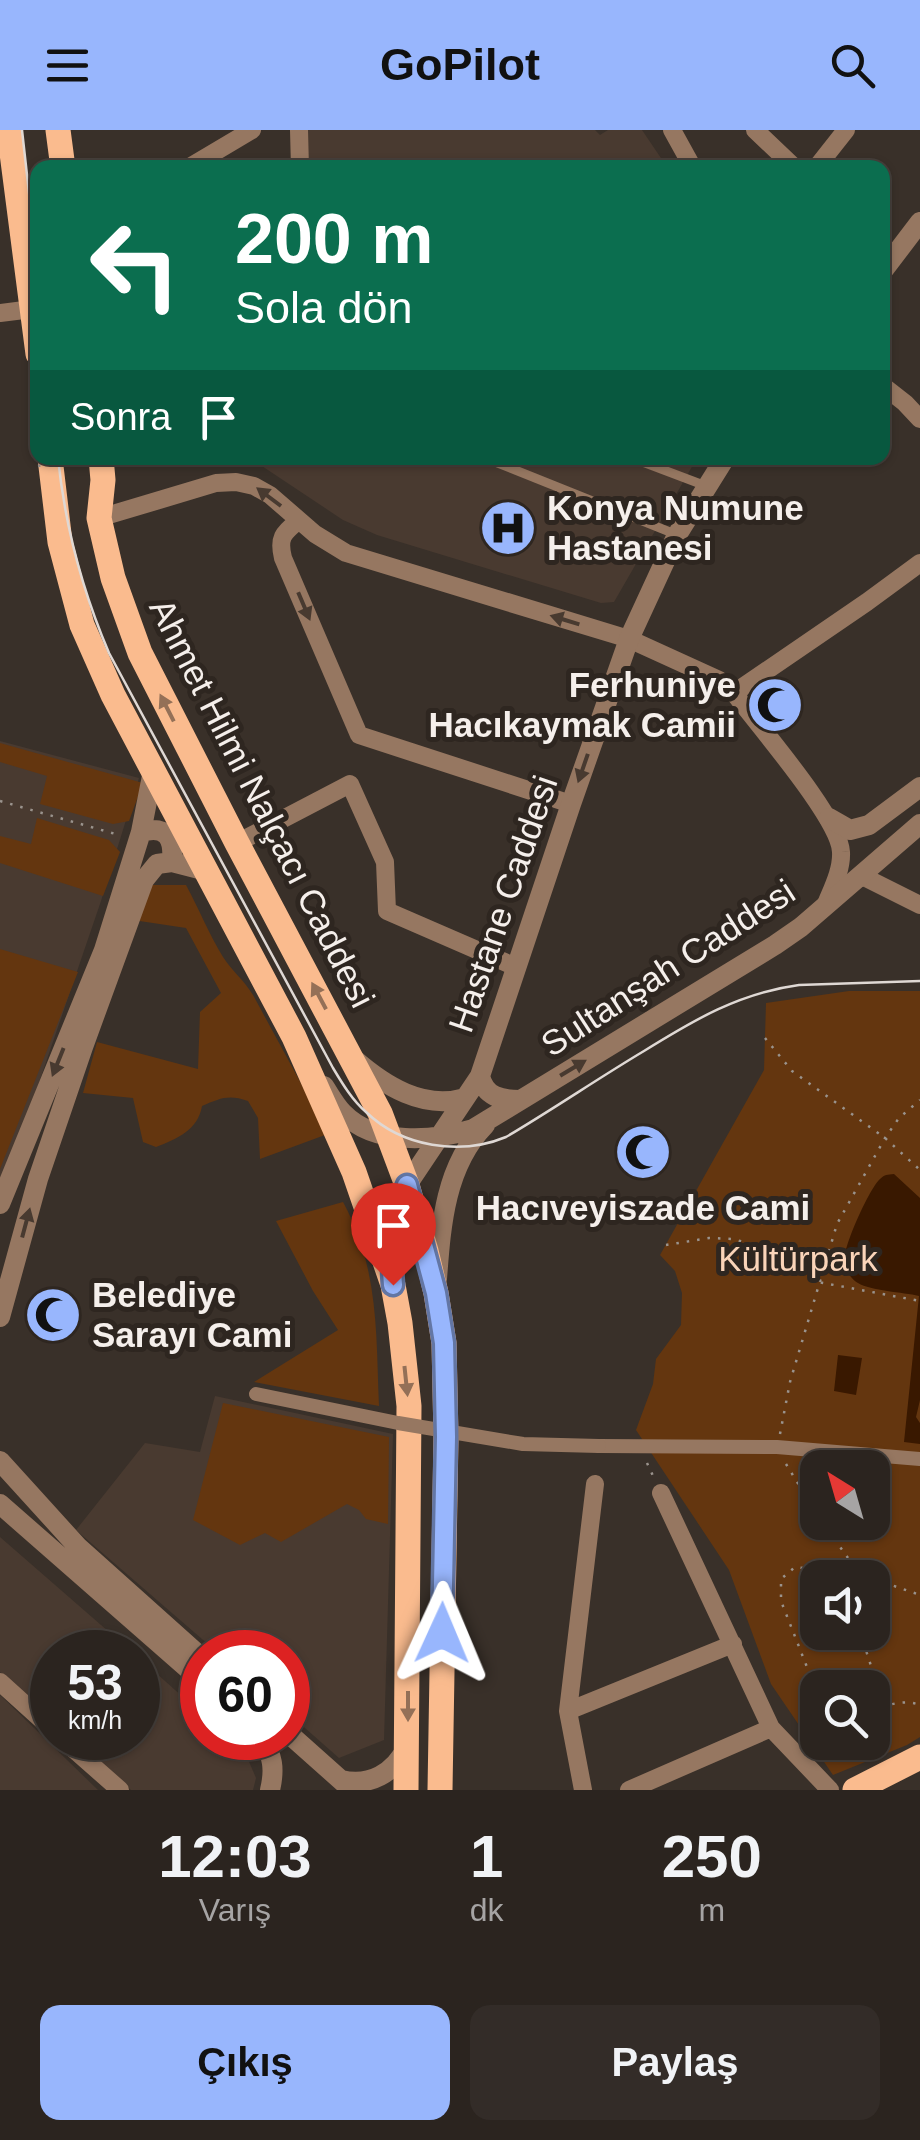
<!DOCTYPE html>
<html lang="tr">
<head>
<meta charset="utf-8">
<style>
	body { margin:0; font-family:Arial,sans-serif; background:#332c28; color:#f1f3f6; height:100vh; display:flex; flex-direction:column; font-size:38px; white-space:nowrap }
	* { box-sizing:border-box; margin:0 }
	p { font-size:32px; color:#a6a4a4 }
	.icon { flex:none; width:55px; height:55px; fill:none; stroke:currentColor; stroke-width:2; stroke-linecap:round; stroke-linejoin:round }
	.map { position:relative; height:1660px; overflow:hidden }
	.side { display:flex; flex-direction:column; background:#2b241f; flex:1 }
	.side>* { flex:none }
	.hud { position:absolute; left:30px; top:30px; width:860px; height:305px; border-radius:20px; box-shadow:0 2px 8px #0004,0 0 0 2px #47413d; background:#0b6e4f; color:#fff; overflow:hidden }
	.needle { width:65px; rotate:323deg }
	.tools { position:absolute; left:800px; top:1320px; display:grid; gap:20px }
	.tools a { display:grid; place-items:center; width:90px; height:90px; border-radius:20px; background:#2b241f; box-shadow:0 2px 8px #0004,0 0 0 2px #47413d; font-size:50px }
	.speed { position:absolute; left:30px; top:1500px; display:flex; gap:20px; font-size:50px; font-weight:700; text-align:center }
	.speed>* { display:grid; place-content:center; width:130px; height:130px; border-radius:50%; background:#2b241f; box-shadow:0 2px 8px #0004,0 0 0 2px #47413d; line-height:1 }
	.speed small { font-size:25px; font-weight:400 }
	.speed .limit { border:15px solid #d22; background:#fff; color:#111 }
	.pin { position:absolute; display:grid; place-items:center; width:85px; height:85px; color:#fff; margin:-102px -42px; border-radius:50% 50% 50% 0; rotate:-45deg; box-shadow:0 0 10px #0007 }
	.pin .icon { rotate:45deg }
	.me { position:absolute; width:110px; margin:-55px; rotate:1deg; stroke-linejoin:round; filter:drop-shadow(0 0 8px #0008) }
	.turn { display:flex; align-items:center; gap:35px; height:210px; padding:0 40px; font-size:45px }
	.turn .icon { width:130px; height:130px; stroke-width:2.5 }
	.turn b { display:block; font-size:70px; line-height:85px }
	.then { display:flex; align-items:center; height:95px; padding:0 40px; background:#0003; gap:20px; font-size:38px }
	.eta { display:flex; justify-content:space-evenly; align-items:center; height:170px; text-align:center }
	.eta b { font-size:60px; font-weight:700; line-height:70px }
	.primary-button { display:flex; gap:20px; margin-top:auto; padding:20px 40px }
	.primary-button a { flex:1; height:115px; border-radius:20px; background:#98b6fd; color:#111; font-size:40px; font-weight:700; line-height:115px; text-align:center }
	.primary-button a+a { background:#332c28; color:#f1f3f6 }
	header { display:flex; justify-content:space-between; align-items:center; height:130px; padding:0 40px; background:#98b6fd; color:#111; font-size:45px; font-weight:700 }
	.map>svg:first-child { display:block }
</style>
</head>
<body>
<header><svg class="icon" aria-label="menu" viewBox="0 0 24 24"><path d="M4 6h16M4 12h16M4 18h16"/></svg>GoPilot<svg class="icon" aria-label="search" viewBox="0 0 24 24"><circle cx="10" cy="10" r="6"/><path d="M15 15l6 6"/></svg></header>
<div class="map">
<svg width="920" height="1660" viewBox="0 0 920 1660">
	<rect width="100%" height="100%" fill="#393029"/>
	<path fill="#493a30" d="M291,0h304l5,5 8,-5h34l25,37h-372z
		M250,328h447l-83,144 -13,1 -224,-68 -34,-15z
		M0,611l139,37 -38,123 -71,208 -30,71z
		M215,1266l178,38 -9,306 -45,18 -51,-45v-61h-71l-141,-122 69,-87 55,9z
		M0,1407l132,115h-80v67l-52,-47z
		M138,1527l64,57v24h28l14,12 12,28 -3,12h-122l-58,-52h65z
		M0,1565l98,95h-98z"/>
	<path fill="#64360f" fill-rule="evenodd" d="M0,613l143,40 -14,38 -16,3 -73,-20 7,-28 -47,-14z
		M37,688l72,22 11,12 -17,44 -103,-33v-27l31,8z
		M143,755h43c13,24 23,49 37,72 9,14 21,23 30,38l69,127 3,13 -65,24 -2,-41 -10,-17c-19,-7 -28,-3 -46,5 -4,24 -25,33 -46,41l-13,-5 -10,-44 -50,-5 14,-51 101,27 2,-57 21,-19 -35,-65 -53,-8z
		M0,819l78,23 -78,197z
		M849,861h71v746l-13,8 -74,30 -62,-91 -42,-114 -93,-140 17,-46 3,-25 25,-34 1,-32 -7,-22 -15,-16 104,-185 2,-67zM818,1338h54v54h-54zM818,1448h54v54h-54zM818,1558h54v54h-54z
		M343,1072c36,66 33,131 36,204l-125,-24 84,-52 -25,-39 -37,-70z
		M223,1273l166,34 -1,87 -22,-5 -7,-9 -12,-6 -66,38 -16,-9 -25,12 -47,-25z"/>
	<path fill="#391800" d="M894,1044l26,24v202l-4,17 4,6v21l-16,-2 15,-146c-16,-4 -48,-5 -61,-13 -6,-3 -12,-12 -14,-18 -3,-14 25,-76 36,-86 5,-5 7,-4 14,-5z
		M838,1225l24,3 -6,37 -22,-4z"/>
	<g fill="none" stroke-linecap="round" stroke-linejoin="round">
		<path stroke="#9a938d" stroke-width="2.5" stroke-dasharray="2.5 8" stroke-linecap="butt" d="M0,671l119,34
			M765,908l27,33 93,67 35,32
			M666,1115l43,-7 24,1 49,14 20,12 16,17 102,19
			M780,1304l10,-52 47,-158 48,-86 14,-20 21,-18
			M647,1333l7,15
			M786,1334l32,52
			M822,1392l26,36 23,20
			M874,1449l46,16
			M860,1502l24,74
			M818,1565l-37,-94v-22l14,-12 16,2 22,9
			M872,1580c16,-5 32,-11 48,-5"/>
		<path stroke="#967761" stroke-width="9" d="M485,328l190,76
			M632,328l74,28"/>
		<path stroke="#967761" stroke-width="14" d="M599,1316l178,1 143,12"/>
		<path stroke="#967761" stroke-width="18" d="M299,0l1,38
			M672,0l21,38
			M755,0l40,38
			M188,38l64,-38
			M816,38l30,-38
			M0,183l32,-4
			M882,255l23,18 15,16
			M99,388l117,-35 20,-1 18,4 16,9 45,39 31,19 283,86 90,41 15,13c23,31 106,126 107,159 1,18 -9,37 -15,52
			M298,391c-15,12 -20,17 -15,37l76,177 212,69
			M734,563l133,-91 53,-39
			M237,713l113,-59 35,78 2,49 129,56
			M858,747l8,1 54,27
			M661,1363l110,235 59,62
			M0,1552l52,47
			M568,1581l165,-67
			M61,1608l59,52
			M583,1660l-15,-79 27,-227
			M629,1660l142,-62"/>
		<path stroke="#967761" stroke-width="20" d="M882,142l38,-50
			M829,688l21,12 19,-5 51,-38
			M141,702c26,-7 33,6 31,30
			M354,929c31,27 69,51 111,39
			M480,946c5,21 21,24 40,24
			M324,956c6,9 11,19 19,27 32,33 90,28 130,16l302,-184 26,-18 119,-103
			M0,1074l104,-254 37,-118 12,-61
			M392,1137l-1,-26 4,-21 12,-35 73,-109 91,-272 58,-165 48,-104 48,-77
			M437,1149c4,-54 8,-113 48,-154
			M0,1187l38,-138 45,-132 61,-167 13,-16 15,-2 35,9
			M0,1331l78,86 124,111
			M0,1374l202,177
			M288,1603l64,57
			M261,1608c12,17 14,31 9,52
			M341,1650c29,7 53,-7 66,-33"/>
		<path stroke="#fabb8e" stroke-width="25" d="M9,0l29,224
			M58,0l5,38
			M50,328l10,84 22,83 31,70 181,342 60,135 39,113 7,38 9,83 -3,384
			M101,328l2,22 -4,38 14,60 27,75 97,190 143,270 27,72 19,66 10,42 8,50 2,94 -6,353
			M855,1660l65,-33"/>
		<path stroke="#dfd8d4" stroke-width="2.5" d="M22,0l16,144
			M58,328c7,68 24,132 51,195l224,415c9,15 19,32 33,44 36,35 94,44 140,25 46,-27 91,-58 138,-86 50,-31 95,-58 155,-66l121,-4"/>
		<path stroke="#9a938d" stroke-width="2.5" stroke-dasharray="2.5 8" stroke-linecap="butt" d="M38,336l49,-8"/>
		<path stroke="#967761" stroke-width="14" d="M256,1264l142,29 125,21 76,2"/>
	</g>
	<defs><path id="oneway-solid" d="M-6-.8H1V-3.2L6.5 0L1 3.2V.8H-6Z" transform="scale(2.5)"/></defs>
	<g fill="#483a30">
		<use href="#oneway-solid" transform="translate(269 367) rotate(-143)"/>
		<use href="#oneway-solid" transform="translate(304 476) rotate(67)"/>
		<use href="#oneway-solid" transform="translate(565 490) rotate(-163)"/>
		<use href="#oneway-solid" transform="translate(583 638) rotate(109)"/>
		<use href="#oneway-solid" transform="translate(58 932) rotate(112)"/>
		<use href="#oneway-solid" transform="translate(573 938) rotate(-31)"/>
		<use href="#oneway-solid" transform="translate(26 1093) rotate(-75)"/>
	</g>
	<g fill="#947057">
		<use href="#oneway-solid" transform="translate(167 578) rotate(-117)"/>
		<use href="#oneway-solid" transform="translate(319 866) rotate(-118)"/>
		<use href="#oneway-solid" transform="translate(406 1251) rotate(84)"/>
		<use href="#oneway-solid" transform="translate(408 1576) rotate(90)"/>
	</g>
	<g fill="none" stroke-linecap="round" stroke-linejoin="round">
		<g stroke="#6376a4" stroke-width="25">
			<path id="route" d="M393,1155c-3,-36 0,-66 14,-100l29,108 8,50 2,94 -4,196"/>
		</g>
		<use href="#route" stroke="#98b6fd" stroke-width="18"/>
	</g>
	<defs>
		<g id="hospital-disc" transform="scale(2.875)"><circle r="9.5" fill="#98b6fd" stroke="#2e2620"/><path d="M-5-5h3v3.5h4V-5h3V5h-3V1.5h-4V5h-3Z" fill="#111"/></g>
		<g id="mosque-disc" transform="scale(2.875)"><circle r="9.5" fill="#98b6fd" stroke="#2e2620"/><path d="M3.5-4.9A6 6 0 1 0 3.5 4.9A5 5 0 1 1 3.5-4.9Z" fill="#111"/></g>
	</defs>
	<g fill-rule="evenodd">
		<use href="#hospital-disc" x="508" y="398"/>
		<use href="#mosque-disc" x="775" y="575"/>
		<use href="#mosque-disc" x="643" y="1022"/>
		<use href="#mosque-disc" x="53" y="1185"/>
	</g>
	<g text-anchor="middle" stroke-width="10" stroke-linejoin="round" paint-order="stroke">
		<g font-size="35" font-weight="bold" fill="#f5efeb" stroke="#2e2620" text-anchor="start">
			<text x="547" y="390">Konya Numune<tspan x="547" dy="40">Hastanesi</tspan></text>
			<text x="736" y="567" text-anchor="end">Ferhuniye<tspan x="736" dy="40">Hacıkaymak Camii</tspan></text>
			<text x="643" y="1090" text-anchor="middle">Hacıveyiszade Cami</text>
			<text x="92" y="1177">Belediye<tspan x="92" dy="40">Sarayı Cami</tspan></text>
		</g>
		<g font-size="35" fill="#f5efeb" stroke="#2e2620">
			<text transform="translate(262 673) rotate(63)" y="12">Ahmet Hilmi Nalçacı Caddesi</text>
			<text transform="translate(503 774) rotate(-71)" y="12">Hastane Caddesi</text>
			<text transform="translate(668 838) rotate(-33)" y="12">Sultanşah Caddesi</text>
		</g>
		<g font-size="35" fill="#fad4b9" stroke="#2e2620">
			<text x="798" y="1141">Kültürpark</text>
		</g>
	</g>
</svg>
<div class="tools">
<a><svg class="needle" viewBox="-14 -14 28 28"><path d="M0-13l5 13h-10z" fill="#e53935"/><path d="M0 13l5-13h-10z" fill="#a6a4a4"/></svg></a>
<a><svg class="icon" aria-label="sound" viewBox="0 0 24 24"><path d="M4 9h4l5-4v14l-5-4H4zM17 9q2 3 0 6"/></svg></a>
<a><svg class="icon" aria-label="search" viewBox="0 0 24 24"><circle cx="10" cy="10" r="6"/><path d="M15 15l6 6"/></svg></a>
</div>
<div class="speed"><div>53<small>km/h</small></div><div class="limit">60</div></div>
<div class="pin" style="left:393px;top:1155px;background:#d93025"><svg class="icon" aria-label="arrive" viewBox="0 0 24 24"><path d="M6 21V4h12l-3 4 3 4H6"/></svg></div>
<svg class="me" style="left:442px;top:1503px" viewBox="-20 -20 40 40"><path d="M0-17L14 15 0 8-14 15z" fill="#98b6fd" stroke="#fff" stroke-width="4"/></svg>
<div class="hud">
<div class="turn"><svg class="icon" aria-label="left" viewBox="0 0 24 24"><path d="M17 20v-9H6M10 6l-5 5 5 5"/></svg><div><b>200 m</b>Sola dön</div></div>
<div class="then">Sonra<svg class="icon" aria-label="arrive" viewBox="0 0 24 24"><path d="M6 21V4h12l-3 4 3 4H6"/></svg></div>
</div>
</div>
<section class="side">
<div class="eta">
<div><b>12:03</b><p>Varış</p></div>
<div><b>1</b><p>dk</p></div>
<div><b>250</b><p>m</p></div>
</div>
<div class="primary-button"><a>Çıkış</a><a>Paylaş</a></div>
</section>
</body>
</html>
